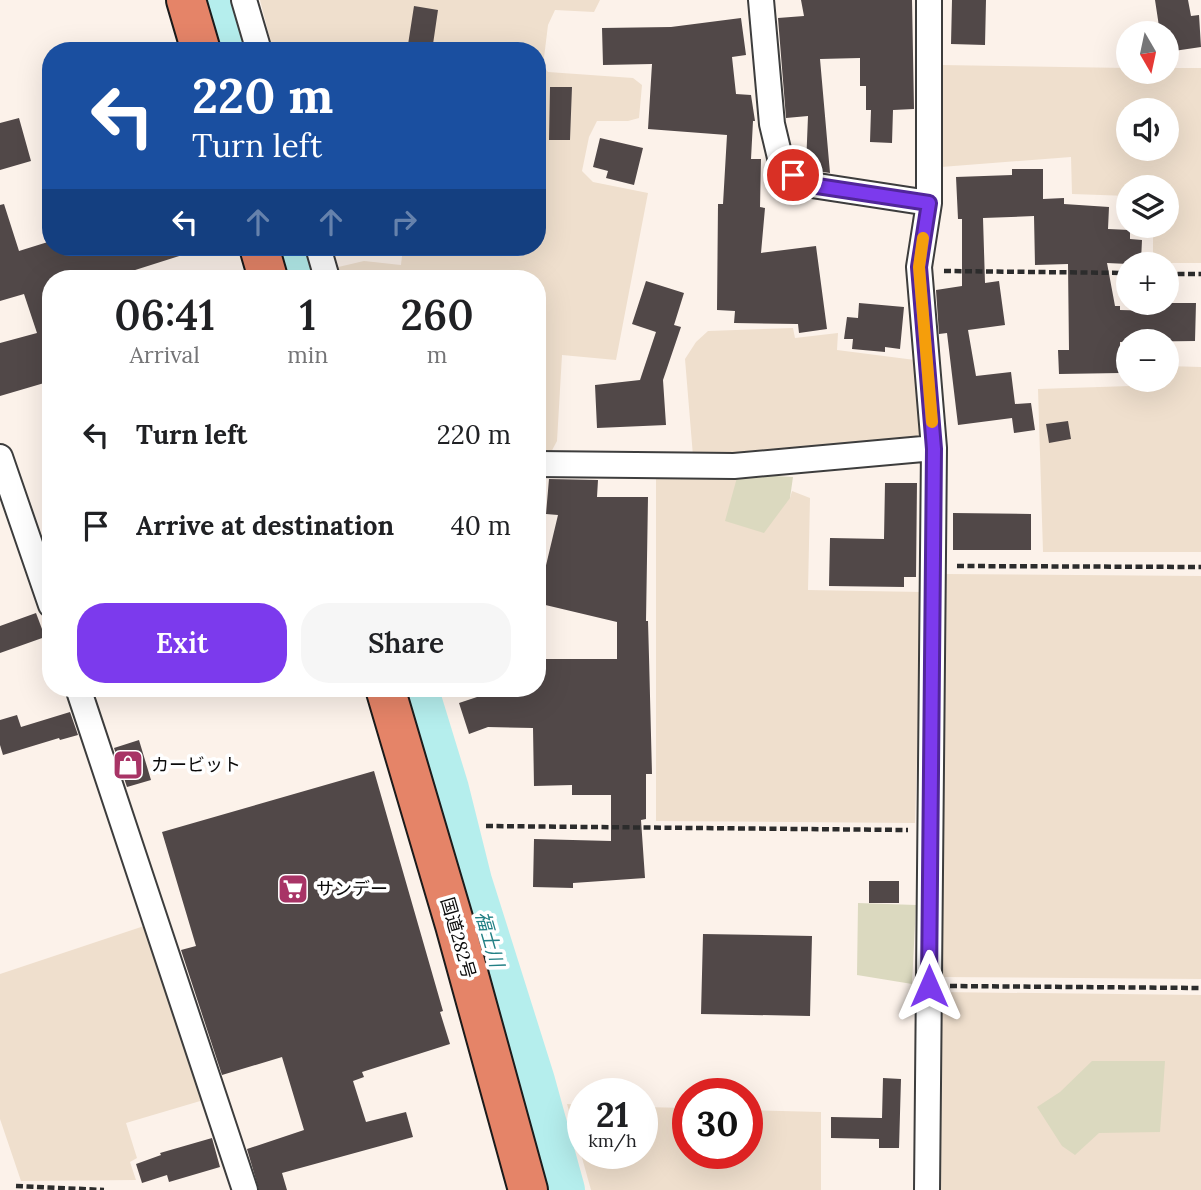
<!DOCTYPE html>
<html lang="en">
<head>
<meta charset="utf-8">
<style>
	body { margin:0; font-family:Lora,"Noto Sans JP",serif; background:#f6f6f6; color:#202124; height:100vh; display:flex; flex-direction:column; font-size:26px; white-space:nowrap }
	* { box-sizing:border-box; margin:0 }
	p { font-size:23px; color:#757577 }
	.icon { flex:none; width:38px; height:38px; fill:none; stroke:currentColor; stroke-width:2; stroke-linecap:round; stroke-linejoin:round }
	.map { position:relative; flex:1; overflow:hidden }
	.drawer { position:absolute; left:42px; top:270px; width:504px; height:427px; display:flex; flex-direction:column; background:#fff; border-radius:28px; box-shadow:0 7px 28px #0002 }
	.drawer>* { flex:none }
	.banner { position:absolute; left:42px; top:42px; width:504px; height:214px; border-radius:28px; box-shadow:0 7px 28px #0002; background:#1a4fa0; color:#fff; overflow:hidden }
	.needle { width:46px; rotate:171deg }
	.tools { position:absolute; left:1116px; top:21px; display:grid; gap:14px }
	.tools a { display:grid; place-items:center; width:63px; height:63px; border-radius:50%; background:#fff; box-shadow:0 7px 28px #0002; font-size:35px }
	.speed { position:absolute; left:567px; top:1078px; display:flex; gap:14px; font-size:35px; font-weight:700; text-align:center }
	.speed>* { display:grid; place-content:center; width:91px; height:91px; border-radius:50%; background:#fff; box-shadow:0 7px 28px #0002; line-height:1 }
	.speed small { font-size:18px; font-weight:400 }
	.speed .limit { border:10px solid #d22; background:#fff; color:#111 }
	.pin { position:absolute; display:grid; place-items:center; width:60px; height:60px; color:#fff; margin:-30px; border:4px solid #fff; border-radius:50%; box-shadow:0 2px 7px #0007 }
	.me { position:absolute; width:77px; margin:-38px; rotate:0deg; stroke-linejoin:round; filter:drop-shadow(0 0 5px #0008) }
	.turn { display:flex; align-items:center; gap:24px; height:147px; padding:0 35px; font-size:32px }
	.turn .icon { width:91px; height:91px; stroke-width:2.5 }
	.turn b { display:block; font-size:49px; line-height:60px }
	.lanes { display:flex; align-items:center; height:66px; padding:0 35px; background:#0003; justify-content:center; gap:35px; direction:ltr }
	.lanes .off { opacity:.35 }
	.eta { display:flex; justify-content:space-evenly; align-items:center; height:119px; text-align:center }
	.eta b { font-size:42px; font-weight:600; line-height:49px }
	.cta { display:flex; gap:14px; margin-top:auto; padding:14px 35px }
	.cta a { flex:1; height:80px; border-radius:28px; background:#7c3aed; color:#fff; font-size:28px; font-weight:600; line-height:80px; text-align:center }
	.cta a+a { background:#f6f6f6; color:#202124 }
	ul { padding:0; list-style:none }
	li { display:flex; align-items:center; gap:21px; height:91px; padding:0 35px }
	li div { flex:1 }
	li b { display:block; font-size:26px }
	li em { font-style:normal }
	.map>svg:first-child { display:block }
</style>
</head>
<body>
<div class="map">
<svg width="1201" height="1190" viewBox="0 0 1201 1190">
	<rect width="100%" height="100%" fill="#fcf2ea"/>
	<path fill="#efdfcd" fill-rule="evenodd" d="M260,0h340l-6,12 -39,-2 -7,15 -5,41 5,6 85,6 9,7 -3,33 -11,3h-31l-8,16 -7,34 11,11 55,11 -32,167 -54,-5 -5,86 -7,13h-13v-176h-200l-3,-10 30,-7 37,4 2,-18h134v-196h-151l-8,-8 -26,8h-79z
		M941,65l188,3v4h38v-4h34v195h-48v-37h14v-39h-38v9l-57,-2 -1,-37 -130,10zM1129,110h38v39h-38z
		M793,328l2,10 43,-5 -1,17 78,10 10,81 -208,18 -24,-3 -8,-97 11,-17 12,-11z
		M1167,366l34,1v185h-158l-5,-163 92,-3 1,-6h36z
		M656,472l82,2 52,24 2,-7 18,7 -2,92 114,2 -7,231 -259,-2z
		M943,574l258,2v403l-263,-2z
		M150,924l57,175 -81,24 11,35 -7,4 6,18 -115,1 -21,-62v-145z
		M940,992l261,3v195h-264z
		M567,1104l16,1v48h59v-46l46,1v45h59v-43l74,2v78h-230z"/>
	<path fill="#dbd9bf" d="M738,474l55,3 -3,21 -26,35 -39,-12z
		M858,903l58,2 -4,79 -55,-9z
		M1092,1061h73l-5,71 -61,1 -24,22 -13,-9 -25,-39 23,-15z"/>
	<g fill="none" stroke-linecap="round" stroke-linejoin="round">
		<path stroke="#b5eeed" stroke-width="44" d="M219,0l14,51
			M286,247l9,31
			M416,688l31,101 23,92 63,200 30,109"/>
	</g>
	<path fill="#514848" d="M801,0h111l2,109 -21,1 -1,33 -22,-1 1,-32h-5v-24h-6v-28l-40,1 10,114 -19,-3 -5,-4 2,-50 -22,2 -8,-100 26,-2z
		M952,0h34l-1,45 -34,-1z
		M1155,0h33l3,16 8,-1 2,32 -34,5v-19h-7z
		M414,6l24,4 -6,41h-25z
		M741,18l5,37 -14,2 4,37 15,1 4,26h-2l-2,38h10l-1,48 5,1 -4,45 55,-7 11,83 -28,4 -1,-9 -64,-1 1,-12 -18,-1 1,-106h5l4,-69 -79,-6 4,-65 -49,1 -1,-37 69,-1z
		M550,87h22l-2,53h-21z
		M19,118l12,43 -31,9v-47z
		M600,138l43,10 -9,37 -28,-7 2,-7 -15,-4z
		M1012,169h31v30l21,-1v6l45,3 -1,22 22,1v9l12,1 -1,21 -12,-1 -1,4 -21,-1 8,43h5v4l38,1 1,-8h37l-1,38 -75,1v31l-61,1 -1,-24h11l-1,-86 -33,1 -1,-49 -51,2 2,65 14,-2 6,44 -37,5 8,46 35,-4 4,32 16,-1 4,27 -21,3 -2,-15 -54,7 -11,-92 -8,1 -3,-44 26,-4v-67h-4l-2,-42 56,-2z
		M4,204l15,47 32,-10v6h144v4l-85,27h-59v103l-51,15v-53l37,-10 -13,-39 -24,7v-96z
		M646,281l38,12 -10,32 7,2 -18,53 3,45 -69,3 -2,-43 45,-5 16,-48 -24,-8z
		M859,303l45,4 -4,42 -15,-2v5l-33,-3 1,-10h-9l3,-22 11,1z
		M1068,421l3,18 -22,4 -3,-19z
		M549,479l49,1 -1,17h51l-2,124h2l1,36 3,117h-6v45l-5,1 4,58 -72,5v5l-40,-1 1,-48 77,2v-46h-39v-10l-38,1 -1,-58 -45,-1 -19,7 -10,-31 36,-12v-3h42v-29h80v-37l-80,-19 21,-88 -12,-1z
		M885,483h32l-1,94h-12v10l-75,-1 1,-48 54,1z
		M953,513l78,1v36h-78z
		M36,613l9,24 -45,16v-27z
		M70,712l8,23 -18,5 -1,-2 -56,17 -3,-10v-25l17,-5 4,12z
		M139,740l12,40 -24,7 -13,-39z
		M374,771l69,240 -3,1 10,32 -88,28 2,5 -11,4 13,41 40,-10 7,25 -131,36 5,17h-28l-12,-41 57,-19 -22,-73 -60,18 -41,-125 15,-4 -34,-114z
		M869,881h30v22h-30z
		M703,934l109,2 -2,80 -109,-2z
		M883,1078l18,1 -2,69h-20v-9l-48,-1v-21l51,1z
		M212,1138l8,29 -51,15 -2,-7 -25,8 -6,-19 25,-9 -1,-2z"/>
	<g fill="none" stroke-linecap="round" stroke-linejoin="round">
		<g stroke="#3d3d3d" stroke-width="28">
			<path id="minor" d="M244,0l15,51
				M761,0l11,124 10,42 23,18 124,19
				M318,247l9,31
				M0,457l51,148
				M537,464l197,2 200,-18
				M78,688l167,502
				M927,1190l7,-742 -15,-181 10,-64v-203"/>
		</g>
		<g stroke="#1b1b1b" stroke-width="42">
			<path id="trunk" d="M186,0l15,51
				M259,247l9,31
				M385,688l70,237 73,265"/>
		</g>
		<path stroke="#2c2c2c" stroke-width="4.5" stroke-dasharray="7 3.5" stroke-linecap="butt" d="M944,271l185,2
			M1167,274h34
			M957,566l244,1
			M486,826l422,4
			M950,986l251,2
			M16,1186l88,4"/>
		<use href="#minor" stroke="#fff" stroke-width="24"/>
		<use href="#trunk" stroke="#e58468" stroke-width="38"/>
	</g>
	<g fill="none" stroke-linecap="round" stroke-linejoin="round">
		<g stroke="#51269a" stroke-width="18">
			<path id="route" d="M793,175l11,9 125,19 -10,64 15,182 -5,537"/>
		</g>
		<use href="#route" stroke="#7c3aed" stroke-width="12"/>
		<path stroke="#f59e0b" stroke-width="12" d="M923,238l-4,29 13,155"/>
	</g>
	<defs>
		<g id="shop-square" transform="scale(1.575)"><rect x="-9" y="-9" width="18" height="18" rx="4" fill="#a83466" stroke="#fff"/><path d="M-5-2.5h2.3a2.7 3.5 0 0 1 5.4 0H5L5.5 6h-11ZM-1.5-2.5h3a1.5 2.3 0 0 0-3 0Z" fill="#fff"/></g>
		<g id="supermarket-square" transform="scale(1.575)"><rect x="-9" y="-9" width="18" height="18" rx="4" fill="#a83466" stroke="#fff"/><path d="M-6-5.5h2.5l.6 2H6L4.5 2H-2.5L-4.4-4H-6ZM-1.5 3.2a1.3 1.3 0 1 0 .1 0ZM3 3.2a1.3 1.3 0 1 0 .1 0Z" fill="#fff"/></g>
	</defs>
	<g fill-rule="evenodd">
		<use href="#shop-square" x="128" y="765"/>
		<use href="#supermarket-square" x="293" y="889"/>
	</g>
	<g text-anchor="middle" stroke-width="7" stroke-linejoin="round" paint-order="stroke">
		<g font-size="18" fill="#0a0a0a" stroke="#fff" text-anchor="start">
			<text x="151" y="771">カービット</text>
			<text x="316" y="895">サンデー</text>
		</g>
		<g font-size="18" fill="#0a0a0a" stroke="#fff">
			<text transform="translate(458 938) rotate(74)" y="6">国道282号</text>
		</g>
		<g font-size="19" font-style="italic" fill="#238085" stroke="#fff">
			<text transform="translate(490 939) rotate(74)" y="7">福士川</text>
		</g>
	</g>
</svg>
<div class="tools">
<a><svg class="needle" viewBox="-14 -14 28 28"><path d="M0-13l5 13h-10z" fill="#e53935"/><path d="M0 13l5-13h-10z" fill="#757577"/></svg></a>
<a><svg class="icon" aria-label="sound" viewBox="0 0 24 24"><path d="M4 9h4l5-4v14l-5-4H4zM17 9q2 3 0 6"/></svg></a>
<a><svg class="icon" aria-label="layers" viewBox="0 0 24 24"><path d="M12 4l9 5-9 5-9-5zM3 14l9 5 9-5"/></svg></a>
<a>+</a>
<a>−</a>
</div>
<div class="speed"><div>21<small>km/h</small></div><div class="limit">30</div></div>
<div class="pin" style="left:793px;top:175px;background:#d93025"><svg class="icon" aria-label="arrive" viewBox="0 0 24 24"><path d="M6 21V4h12l-3 4 3 4H6"/></svg></div>
<svg class="me" style="left:929px;top:986px" viewBox="-20 -20 40 40"><path d="M0-17L14 15 0 8-14 15z" fill="#7c3aed" stroke="#fff" stroke-width="4"/></svg>
<div class="banner">
<div class="turn"><svg class="icon" aria-label="left" viewBox="0 0 24 24"><path d="M17 20v-9H6M10 6l-5 5 5 5"/></svg><div><b>220 m</b>Turn left</div></div>
<div class="lanes"><svg class="icon" aria-label="left" viewBox="0 0 24 24"><path d="M17 20v-9H6M10 6l-5 5 5 5"/></svg><svg class="icon off" aria-label="ahead" viewBox="0 0 24 24"><path d="M12 20V5M6 11l6-6 6 6"/></svg><svg class="icon off" aria-label="ahead" viewBox="0 0 24 24"><path d="M12 20V5M6 11l6-6 6 6"/></svg><svg class="icon off" aria-label="right" viewBox="0 0 24 24"><path d="M7 20v-9h11M14 6l5 5-5 5"/></svg></div>
</div>
<section class="drawer">
<div class="eta">
<div><b>06:41</b><p>Arrival</p></div>
<div><b>1</b><p>min</p></div>
<div><b>260</b><p>m</p></div>
</div>
<ul>
<li><svg class="icon" aria-label="left" viewBox="0 0 24 24"><path d="M17 20v-9H6M10 6l-5 5 5 5"/></svg><div><b>Turn left</b></div><em>220 m</em></li>
<li><svg class="icon" aria-label="arrive" viewBox="0 0 24 24"><path d="M6 21V4h12l-3 4 3 4H6"/></svg><div><b>Arrive at destination</b></div><em>40 m</em></li>
</ul>
<div class="cta"><a>Exit</a><a>Share</a></div>
</section>
</div>
</body>
</html>
